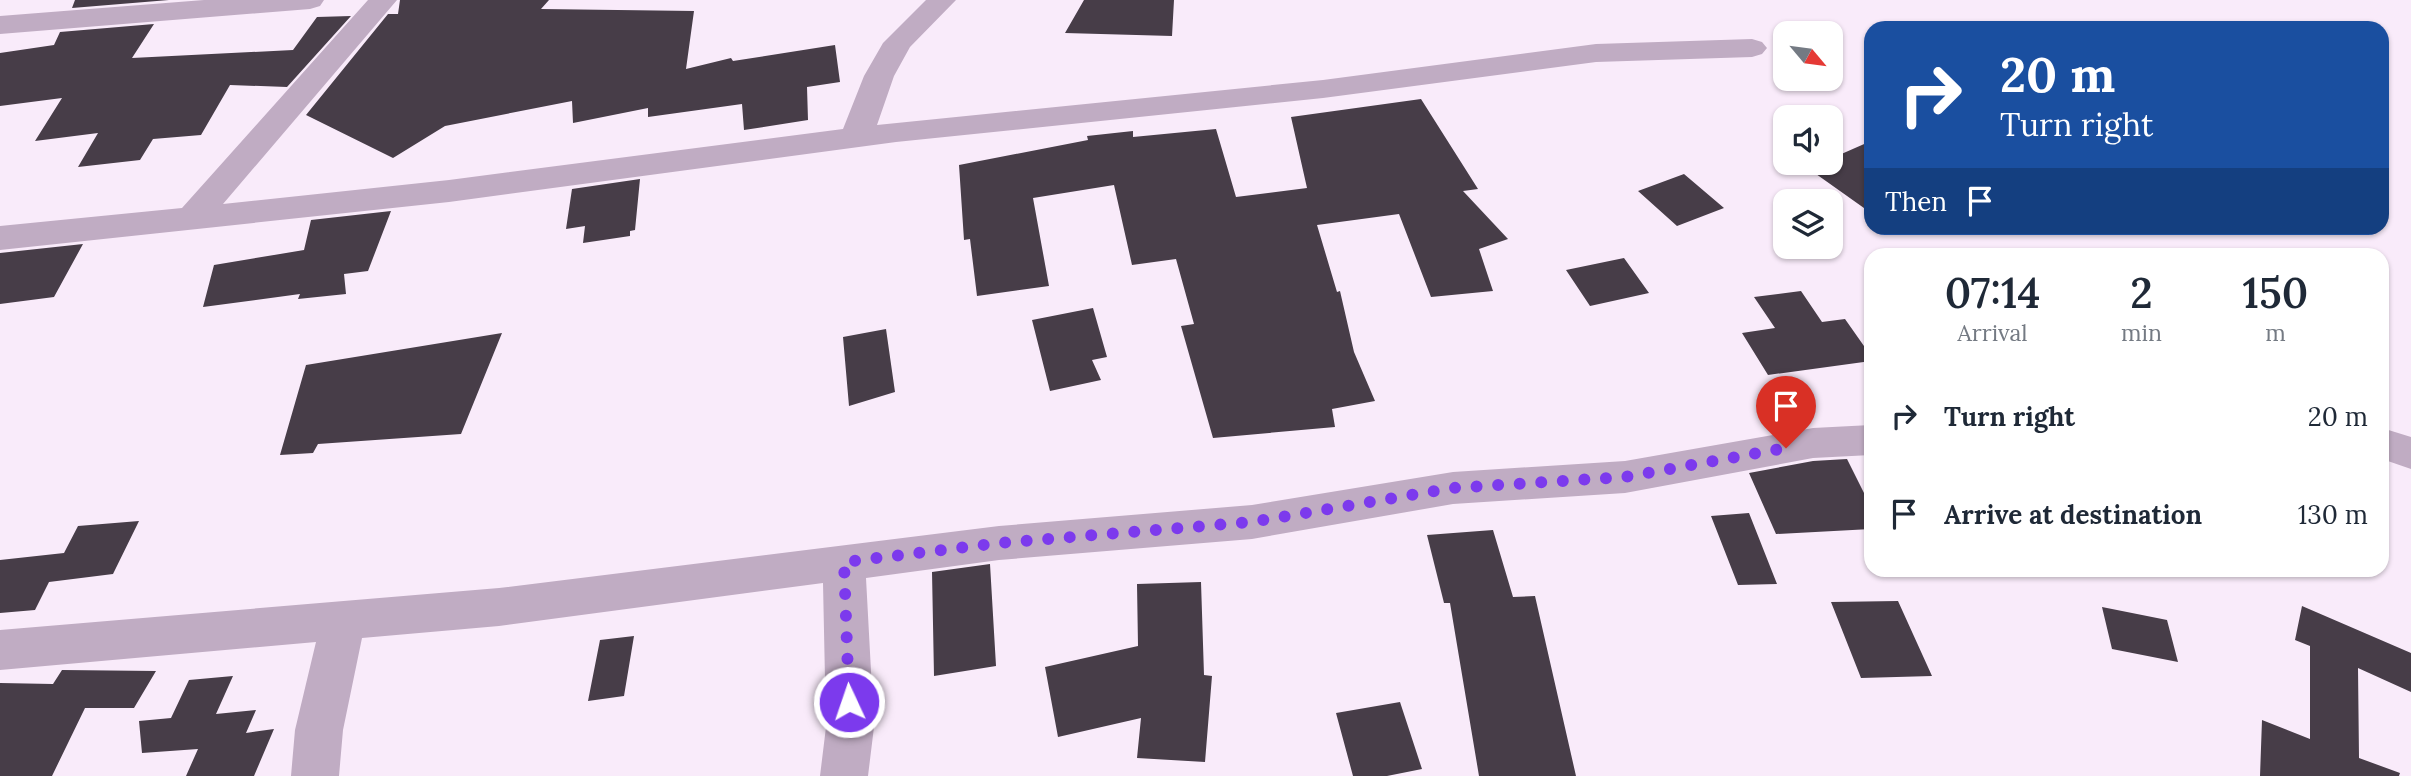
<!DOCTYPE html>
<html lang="en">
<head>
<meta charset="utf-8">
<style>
	body { margin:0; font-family:Lora,serif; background:#f2f2f3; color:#1f2937; height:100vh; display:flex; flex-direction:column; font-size:26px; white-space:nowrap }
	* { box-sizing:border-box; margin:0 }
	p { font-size:23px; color:#747a83 }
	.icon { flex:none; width:38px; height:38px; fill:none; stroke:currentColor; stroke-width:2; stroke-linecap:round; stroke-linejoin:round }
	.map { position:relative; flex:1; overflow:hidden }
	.panel { position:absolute; left:1864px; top:248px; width:525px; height:329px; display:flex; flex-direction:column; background:#fff; border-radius:21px; box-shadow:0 2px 5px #0004 }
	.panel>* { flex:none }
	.hud { position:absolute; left:1864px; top:21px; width:525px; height:214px; border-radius:21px; box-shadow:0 2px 5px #0004; background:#1a4fa0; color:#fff; overflow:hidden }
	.needle { width:46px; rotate:119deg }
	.fabs { position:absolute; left:1773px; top:21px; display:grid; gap:14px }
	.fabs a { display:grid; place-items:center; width:70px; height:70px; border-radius:14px; background:#fff; box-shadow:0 2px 5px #0004; font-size:35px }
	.pin { position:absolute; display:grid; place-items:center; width:60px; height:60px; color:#fff; margin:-72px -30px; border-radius:50% 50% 50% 0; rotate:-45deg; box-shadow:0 0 7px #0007 }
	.pin .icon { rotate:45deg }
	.me { position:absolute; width:77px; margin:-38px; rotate:357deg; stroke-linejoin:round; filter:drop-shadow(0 0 5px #0008) }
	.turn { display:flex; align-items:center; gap:24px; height:147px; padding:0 21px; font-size:32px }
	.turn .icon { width:91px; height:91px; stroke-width:2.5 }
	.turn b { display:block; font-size:49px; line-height:60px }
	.then { display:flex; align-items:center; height:66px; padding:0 21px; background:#0003; gap:14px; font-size:26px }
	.eta { display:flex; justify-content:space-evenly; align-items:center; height:119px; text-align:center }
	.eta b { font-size:42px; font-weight:600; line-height:49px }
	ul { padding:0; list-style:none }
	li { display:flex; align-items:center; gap:21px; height:98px; padding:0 21px }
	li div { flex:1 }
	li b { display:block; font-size:26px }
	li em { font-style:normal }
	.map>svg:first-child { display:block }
</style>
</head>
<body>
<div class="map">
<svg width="2411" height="776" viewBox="0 0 2411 776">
	<rect width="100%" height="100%" fill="#f9ebfa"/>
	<path fill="#473d48" d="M75,0h94l-97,8z
		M400,0h149l-8,9 153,2 -8,58 45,-11 2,3 102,-16 5,37 -33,5 1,33 -64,10 -2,-26 -94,13v-9l-75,15 -1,-22 -127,25 -52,32 -87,-43 82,-101h10z
		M1084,0h90l-2,36 -107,-3z
		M351,16l-64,71 -57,-2 -29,50 -48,4 -13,21 -62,7 20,-34 -63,8 27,-43 -62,8v-53l54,-8 6,-13 94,-8 -22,34 161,-8 24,-33z
		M1421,99l57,90 -15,2 45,48 -29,10 14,42 -62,6 -32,-83 -82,11 20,67 3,-1 14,61 21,49 -43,8 3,18 -122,11 -32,-112 13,-2 -18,-65 -44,6 -18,-80 -81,13 16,88 -72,10 -7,-57 -6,1 -5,-75 129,-25 -1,-4 46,-5v6l83,-8 20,68 71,-9 -16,-71z
		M1871,141v72l-62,-44 21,-6v-4z
		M1684,174l40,34 -47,18 -39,-35z
		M640,179l-5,51 -5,1v5l-47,7 2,-17 -19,3 6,-40z
		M391,211l-23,60 -24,3 2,20 -48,5 2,-5 -97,13 11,-42 90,-15 7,-30z
		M83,244l-29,53 -54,7v-51z
		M1624,258l25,35 -59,13 -24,-36z
		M1801,291l21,31 23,-3 26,37v5l-103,14 -26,-42 33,-5 -21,-31z
		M1093,308l14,49 -15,3 9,20 -51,11 -18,-71z
		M886,329l9,63 -46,14 -6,-69z
		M502,333l-41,101 -143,10 -5,9 -33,2 26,-90z
		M1847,459l24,48v22l-95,5 -27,-61 64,-12z
		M1749,513l28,71 -39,1 -27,-69z
		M139,521l-26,53 -64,8 -14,28 -35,3v-53l64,-7 14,-27z
		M1493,530l20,67 22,-1 41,180h-97l-29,-173h-6l-17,-68z
		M990,564l6,102 -62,10 -2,-104z
		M1201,582l3,93 8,1 -7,86 -68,-4 4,-40 -83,19 -13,-70 93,-21 -1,-62z
		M1898,601l34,75 -71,2 -30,-76z
		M2302,606l109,47v39l-53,-24 1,90 41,15 -1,3h-139l2,-56 48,19v-93l-15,-6z
		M2102,607l65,13 11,42 -66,-13z
		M634,636l-10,60 -36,5 12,-61z
		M62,670l94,1 -22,37h-49l-33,68h-52v-93l53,1z
		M233,676l-17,38 40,-4 -10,23 28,-4 -20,47h-68l12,-27 -56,4 -3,-32 32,-3 18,-38z
		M1400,702l22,67 -35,7h-34l-17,-63z"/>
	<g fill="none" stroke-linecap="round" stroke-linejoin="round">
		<path fill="#c0acc3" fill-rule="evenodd" d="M204,0h120l-4,6 -10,3 -310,25v-18z
			M368,0h29l-174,204 226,-24 394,-51 21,-53 19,-33 43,-43h30l-46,47 -16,29 -17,49 446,-45 273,-36 156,-5 10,3 5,6 -5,6 -10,3 -156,5 -273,36 -427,44 -447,60 -449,48v-24l182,-18z
			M1871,425v30l-58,3 -188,35 -172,11 -201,35 -253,21 -133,18 8,149 -6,49h-48l6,-49 -3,-144 -324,43 -137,12 -19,92 -4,46h-48l4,-46 21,-88 -316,28v-40l499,-42 500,-62 253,-21 201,-33 172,-11 188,-33z
			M2382,428l29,9v32l-29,-10z"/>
	</g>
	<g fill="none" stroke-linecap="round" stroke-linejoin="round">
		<path stroke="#7c3aed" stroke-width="12" stroke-dasharray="0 21.6" d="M849,702l-5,-140 155,-19 253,-21 201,-34 172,-11 161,-29"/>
	</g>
</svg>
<div class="fabs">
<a><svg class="needle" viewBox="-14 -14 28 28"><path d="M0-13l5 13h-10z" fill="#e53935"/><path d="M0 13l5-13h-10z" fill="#747a83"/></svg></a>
<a><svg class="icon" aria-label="sound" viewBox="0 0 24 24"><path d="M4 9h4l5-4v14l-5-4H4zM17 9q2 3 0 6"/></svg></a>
<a><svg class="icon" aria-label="layers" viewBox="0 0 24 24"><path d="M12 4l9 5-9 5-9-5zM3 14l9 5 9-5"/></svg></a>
</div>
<div class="pin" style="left:1786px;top:448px;background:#d93025"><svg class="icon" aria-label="arrive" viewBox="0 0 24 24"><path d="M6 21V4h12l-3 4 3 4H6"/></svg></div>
<svg class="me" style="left:849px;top:702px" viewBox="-20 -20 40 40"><circle r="17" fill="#7c3aed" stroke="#fff" stroke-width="3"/><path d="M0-11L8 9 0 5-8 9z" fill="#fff"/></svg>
<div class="hud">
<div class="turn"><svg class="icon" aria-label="right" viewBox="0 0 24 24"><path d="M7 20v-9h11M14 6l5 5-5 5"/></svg><div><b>20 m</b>Turn right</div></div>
<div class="then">Then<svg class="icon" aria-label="arrive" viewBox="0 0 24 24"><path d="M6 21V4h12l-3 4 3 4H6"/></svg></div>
</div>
<section class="panel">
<div class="eta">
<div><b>07:14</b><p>Arrival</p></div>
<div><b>2</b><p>min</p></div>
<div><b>150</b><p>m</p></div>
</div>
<ul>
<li><svg class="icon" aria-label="right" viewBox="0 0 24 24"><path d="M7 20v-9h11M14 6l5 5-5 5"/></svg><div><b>Turn right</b></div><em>20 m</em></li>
<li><svg class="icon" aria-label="arrive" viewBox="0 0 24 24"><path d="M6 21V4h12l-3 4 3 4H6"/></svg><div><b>Arrive at destination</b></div><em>130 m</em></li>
</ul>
</section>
</div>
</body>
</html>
